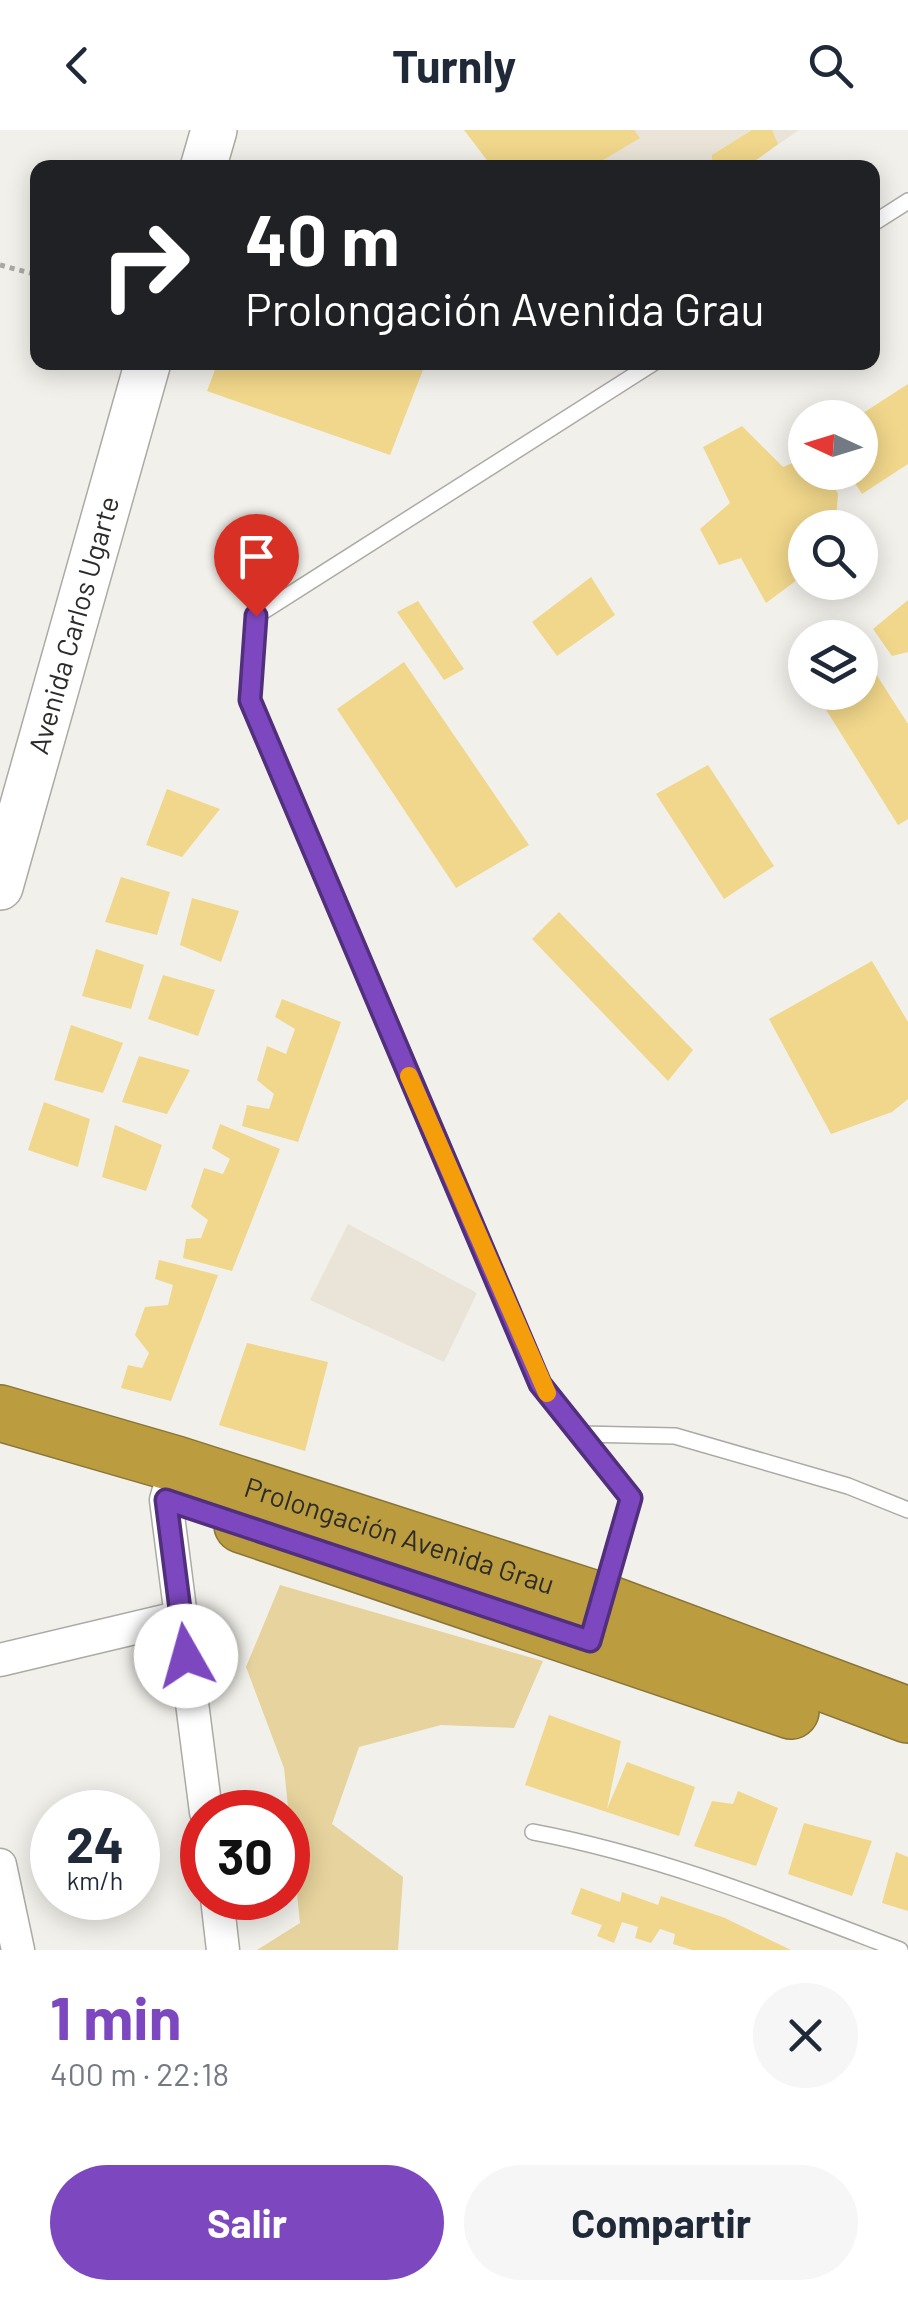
<!DOCTYPE html>
<html lang="es">
<head>
<meta charset="utf-8">
<style>
	body { margin:0; font-family:Barlow,sans-serif; background:#f6f6f7; color:#1f2937; height:100vh; display:flex; flex-direction:column; font-size:38px; white-space:nowrap }
	* { box-sizing:border-box; margin:0 }
	p { font-size:32px; color:#747a83 }
	.icon { flex:none; width:55px; height:55px; fill:none; stroke:currentColor; stroke-width:2; stroke-linecap:round; stroke-linejoin:round }
	.map { position:relative; height:1820px; overflow:hidden }
	.side { display:flex; flex-direction:column; background:#fff; flex:1 }
	.side>* { flex:none }
	.guide { position:absolute; left:30px; top:30px; width:850px; height:210px; border-radius:20px; box-shadow:0 5px 25px #0003; background:#202124; color:#fff; overflow:hidden }
	.needle { width:65px; rotate:274deg }
	.buttons { position:absolute; left:788px; top:270px; display:grid; gap:20px }
	.buttons a { display:grid; place-items:center; width:90px; height:90px; border-radius:50%; background:#fff; box-shadow:0 5px 25px #0003; font-size:50px }
	.speed { position:absolute; left:30px; top:1660px; display:flex; gap:20px; font-size:50px; font-weight:700; text-align:center }
	.speed>* { display:grid; place-content:center; width:130px; height:130px; border-radius:50%; background:#fff; box-shadow:0 5px 25px #0003; line-height:1 }
	.speed small { font-size:25px; font-weight:400 }
	.speed .limit { border:15px solid #d22; background:#fff; color:#111 }
	.pin { position:absolute; display:grid; place-items:center; width:85px; height:85px; color:#fff; margin:-102px -42px; border-radius:50% 50% 50% 0; rotate:-45deg; box-shadow:0 0 10px #0007 }
	.pin .icon { rotate:45deg }
	.me { position:absolute; width:110px; margin:-55px; rotate:353deg; stroke-linejoin:round; filter:drop-shadow(0 0 8px #0008) }
	.turn { display:flex; align-items:center; gap:35px; height:210px; padding:0 50px; font-size:45px }
	.turn .icon { width:130px; height:130px; stroke-width:2.5 }
	.turn b { display:block; font-size:70px; line-height:85px }
	.round { display:grid; place-items:center; flex:none; width:105px; height:105px; border-radius:52px; background:#f6f6f7 }
	.head { display:flex; align-items:center; justify-content:space-between; height:170px; padding:0 50px }
	h1 { font-size:60px; font-weight:700; line-height:75px; color:#7d48bf }
	.cta { display:flex; gap:20px; margin-top:auto; padding:20px 50px }
	.cta a { flex:1; height:115px; border-radius:60px; background:#7d48bf; color:#fff; font-size:40px; font-weight:700; line-height:115px; text-align:center }
	.cta a+a { background:#f6f6f7; color:#1f2937 }
	header { display:flex; justify-content:space-between; align-items:center; height:130px; padding:0 50px; background:#fff; font-size:45px; font-weight:700 }
	.map>svg:first-child { display:block }
</style>
</head>
<body>
<header><svg class="icon" aria-label="back" viewBox="0 0 24 24"><path d="M15 5l-7 7 7 7"/></svg>Turnly<svg class="icon" aria-label="search" viewBox="0 0 24 24"><circle cx="10" cy="10" r="6"/><path d="M15 15l6 6"/></svg></header>
<div class="map">
<svg width="908" height="1820" viewBox="0 0 908 1820">
	<rect width="100%" height="100%" fill="#f2f0ea"/>
	<path fill="#e9e4d7" d="M485,0h314l-54,38 -234,-1z
		M348,1094l129,69 -33,69 -134,-62z"/>
	<path fill="#e6d39d" d="M280,1455l263,76 -29,67 -73,-3 -82,22 -27,77 71,53 -5,73h-141l43,-27 -16,-155 -38,-101z"/>
	<path fill="#f1d78b" d="M464,0h170l6,8 -50,30h-97z
		M752,0h20l6,14 -33,24h-33v-13z
		M218,232h208l-36,93 -183,-64z
		M908,254v80l-46,30 -14,-22h12v-57z
		M742,296l41,41 22,-9v14h21l12,22 -2,26 6,8h-37v46l-39,29 -25,-45 -22,7 -19,-36 30,-26 -27,-56z
		M591,447l24,38 -58,41 -25,-34z
		M908,470v52l-16,4 -19,-27z
		M418,471l46,68 -20,11 -47,-68z
		M860,519l48,75v95l-10,6 -83,-133h45z
		M404,532l125,183 -73,43 -119,-179z
		M708,635l66,101 -50,33 -68,-105z
		M167,659l53,20 -38,48 -36,-12z
		M121,747l49,15 -13,43 -52,-13z
		M192,768l47,13 -18,51 -41,-17z
		M559,782l134,138 -25,31 -136,-142z
		M96,819l48,16 -13,44 -49,-13z
		M872,831l36,61v77l-16,13 -61,22 -62,-115z
		M163,845l52,15 -17,46 -50,-17z
		M282,869l59,23 -43,120 -56,-16 5,-21 22,4 5,-15 -17,-14 10,-34 19,8 9,-25 -20,-12z
		M71,895l52,18 -20,50 -49,-13z
		M139,926l51,14 -23,44 -45,-12z
		M44,972l46,17 -12,48 -50,-17z
		M220,994l60,25 -48,122 -49,-13 3,-19 15,-1 7,-18 -17,-13 13,-39 19,6 7,-15 -18,-11z
		M115,995l47,20 -16,46 -44,-14z
		M159,1130l59,15 -47,126 -50,-13 7,-23 14,3 7,-15 -14,-18 10,-28 23,-2 5,-20 -18,-6z
		M247,1213l81,19 -23,89 -86,-26z
		M549,1585l72,26 -14,68 20,-47 68,25 -16,49 -154,-51z
		M738,1661l40,17 -22,58 -62,-20 18,-45 21,3z
		M804,1693l68,18 -20,55 -64,-22z
		M896,1722l12,5v54l-26,-8z
		M581,1758l39,14 2,-10 36,13 3,-9 64,22 66,32h-99l-19,-6 2,-10 -15,-5 -9,14 -16,-5 3,-11 -16,-5 -8,21 -17,-7 5,-11 -31,-11z"/>
	<g fill="none" stroke-linecap="round" stroke-linejoin="round">
		<g stroke="#acaaa4" stroke-width="18">
			<path id="lane" d="M872,94l36,-23
				M580,1304l95,2 173,50 60,24
				M604,1465l27,-97 -91,-114 -290,-685 6,-83 399,-254
				M533,1702c127,24 246,72 367,118"/>
		</g>
		<g stroke="#acaaa4" stroke-width="35">
			<path id="street" d="M176,1334l-10,36 40,312
				M0,1530l181,-43
				M0,1735l18,85
				M217,1768l6,52"/>
		</g>
		<g stroke="#acaaa4" stroke-width="48">
			<g id="secondary">
				<path d="M203,38l11,-38"/>
				<path id="s1" d="M0,757l148,-525"/>
			</g>
		</g>
		<g stroke="#897538" stroke-width="58">
			<g id="highway">
				<path id="s2" d="M0,1283l176,51 426,137 306,114"/>
				<path d="M242,1395l549,186"/>
			</g>
		</g>
		<path stroke="#aaa8a4" stroke-width="5" stroke-dasharray="5 5" stroke-linecap="butt" d="M0,135l38,10"/>
		<use href="#lane" stroke="#fff" stroke-width="15"/>
		<use href="#street" stroke="#fff" stroke-width="32"/>
		<use href="#secondary" stroke="#fff" stroke-width="45"/>
		<use href="#highway" stroke="#bb9c3f" stroke-width="55"/>
	</g>
	<g fill="none" stroke-linecap="round" stroke-linejoin="round">
		<g stroke="#512f7c" stroke-width="25">
			<path id="route" d="M186,1526l-20,-156 424,141 41,-143 -91,-114 -290,-684 6,-84"/>
		</g>
		<use href="#route" stroke="#7d48bf" stroke-width="18"/>
		<path stroke="#f59e0b" stroke-width="18" d="M409,946l138,317"/>
	</g>
	<g text-anchor="middle" stroke-width="9" stroke-linejoin="round" paint-order="stroke">
		<g font-size="28" fill="#2d2c2a" stroke="#fff">
			<text dy="10" stroke="none"><textPath href="#s1" startOffset="272">Avenida Carlos Ugarte</textPath></text>
			<text dy="10" stroke="none"><textPath href="#s2" startOffset="418">Prolongación Avenida Grau</textPath></text>
		</g>
	</g>
</svg>
<div class="buttons">
<a><svg class="needle" viewBox="-14 -14 28 28"><path d="M0-13l5 13h-10z" fill="#e53935"/><path d="M0 13l5-13h-10z" fill="#747a83"/></svg></a>
<a><svg class="icon" aria-label="search" viewBox="0 0 24 24"><circle cx="10" cy="10" r="6"/><path d="M15 15l6 6"/></svg></a>
<a><svg class="icon" aria-label="layers" viewBox="0 0 24 24"><path d="M12 4l9 5-9 5-9-5zM3 14l9 5 9-5"/></svg></a>
</div>
<div class="speed"><div>24<small>km/h</small></div><div class="limit">30</div></div>
<div class="pin" style="left:256px;top:486px;background:#d93025"><svg class="icon" aria-label="arrive" viewBox="0 0 24 24"><path d="M6 21V4h12l-3 4 3 4H6"/></svg></div>
<svg class="me" style="left:186px;top:1526px" viewBox="-20 -20 40 40"><circle r="19" fill="#fff"/><path d="M0-13L10 11 0 6-10 11z" fill="#7d48bf"/></svg>
<div class="guide">
<div class="turn"><svg class="icon" aria-label="right" viewBox="0 0 24 24"><path d="M7 20v-9h11M14 6l5 5-5 5"/></svg><div><b>40 m</b>Prolongación Avenida Grau</div></div>
</div>
</div>
<section class="side">
<div class="head"><div><h1>1 min</h1><p>400 m · 22:18</p></div><a class="round"><svg class="icon" aria-label="close" viewBox="0 0 24 24"><path d="M6 6l12 12M18 6L6 18"/></svg></a></div>
<div class="cta"><a>Salir</a><a>Compartir</a></div>
</section>
</body>
</html>
